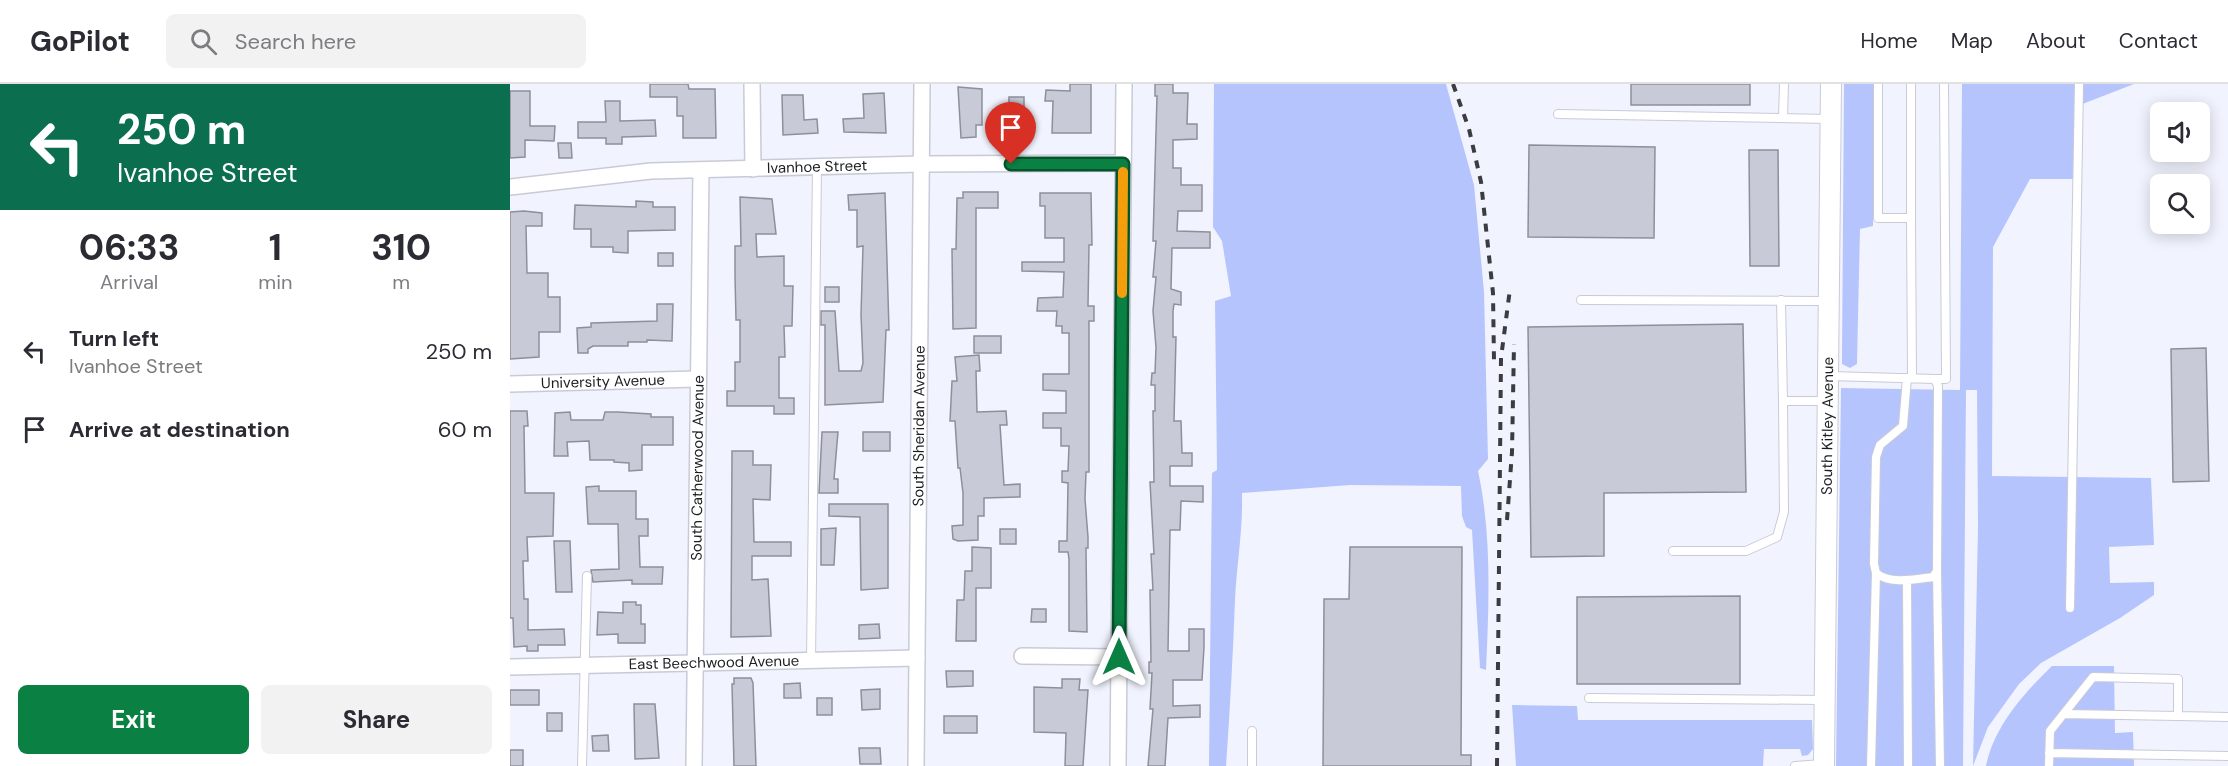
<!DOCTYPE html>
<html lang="en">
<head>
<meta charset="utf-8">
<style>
	body { margin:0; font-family:"DM Sans",sans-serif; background:#f2f2f3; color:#2b2b33; height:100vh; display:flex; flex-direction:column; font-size:22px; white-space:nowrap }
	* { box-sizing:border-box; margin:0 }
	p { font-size:20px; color:#7c7c81 }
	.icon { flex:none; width:33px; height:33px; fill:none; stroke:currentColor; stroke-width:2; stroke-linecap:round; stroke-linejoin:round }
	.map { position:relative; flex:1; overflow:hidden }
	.panel { display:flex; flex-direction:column; background:#fff; width:510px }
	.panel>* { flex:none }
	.hud { background:#0b6e4f; color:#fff; overflow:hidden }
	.tools { position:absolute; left:1640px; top:18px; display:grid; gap:12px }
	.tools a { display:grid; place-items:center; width:60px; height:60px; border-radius:9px; background:#fff; box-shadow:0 3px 15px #0003; font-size:30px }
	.pin { position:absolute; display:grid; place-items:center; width:51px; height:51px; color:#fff; margin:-62px -26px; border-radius:50% 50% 50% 0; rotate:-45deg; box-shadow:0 0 6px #0007 }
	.pin .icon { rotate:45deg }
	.me { position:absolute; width:66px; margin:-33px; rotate:0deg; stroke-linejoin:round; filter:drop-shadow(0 0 4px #0008) }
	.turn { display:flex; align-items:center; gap:21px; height:126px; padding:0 18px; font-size:27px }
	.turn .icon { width:78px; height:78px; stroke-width:2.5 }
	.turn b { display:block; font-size:42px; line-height:51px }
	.eta { display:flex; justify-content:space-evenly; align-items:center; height:102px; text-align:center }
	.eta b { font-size:36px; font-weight:700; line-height:42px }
	.primary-button { display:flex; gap:12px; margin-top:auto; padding:12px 18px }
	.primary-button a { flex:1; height:69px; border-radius:9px; background:#0b8043; color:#fff; font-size:24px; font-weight:700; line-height:69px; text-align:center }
	.primary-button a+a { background:#f2f2f3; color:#2b2b33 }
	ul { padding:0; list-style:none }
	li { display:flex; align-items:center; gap:18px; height:78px; padding:0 18px }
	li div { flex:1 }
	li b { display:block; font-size:22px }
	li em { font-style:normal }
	header { display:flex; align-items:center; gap:36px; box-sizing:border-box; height:84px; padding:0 30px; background:#fff; border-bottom:2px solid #e1e1e2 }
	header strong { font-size:28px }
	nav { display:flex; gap:33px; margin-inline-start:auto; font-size:21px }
	.search { width:420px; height:54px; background:#f2f2f3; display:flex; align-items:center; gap:15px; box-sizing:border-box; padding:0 21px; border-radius:9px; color:#7c7c81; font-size:22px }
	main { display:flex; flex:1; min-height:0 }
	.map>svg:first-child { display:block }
</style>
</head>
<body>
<header>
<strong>GoPilot</strong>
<div class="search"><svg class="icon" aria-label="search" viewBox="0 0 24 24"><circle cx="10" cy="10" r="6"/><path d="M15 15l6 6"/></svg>Search here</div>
<nav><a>Home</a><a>Map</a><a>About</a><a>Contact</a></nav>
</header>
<main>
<section class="panel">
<div class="hud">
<div class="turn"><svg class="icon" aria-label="left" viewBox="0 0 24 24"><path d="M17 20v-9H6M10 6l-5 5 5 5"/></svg><div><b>250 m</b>Ivanhoe Street</div></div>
</div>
<div class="eta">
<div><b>06:33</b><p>Arrival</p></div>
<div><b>1</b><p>min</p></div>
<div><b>310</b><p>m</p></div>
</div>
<ul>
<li><svg class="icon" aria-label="left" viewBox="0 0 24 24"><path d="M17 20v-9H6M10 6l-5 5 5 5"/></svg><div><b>Turn left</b><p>Ivanhoe Street</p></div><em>250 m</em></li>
<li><svg class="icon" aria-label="arrive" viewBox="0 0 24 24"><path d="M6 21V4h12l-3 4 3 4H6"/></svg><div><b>Arrive at destination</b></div><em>60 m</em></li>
</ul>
<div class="primary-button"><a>Exit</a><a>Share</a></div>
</section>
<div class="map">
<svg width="1718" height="682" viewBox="0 0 1718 682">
	<rect width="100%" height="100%" fill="#f1f4fe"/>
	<path fill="#b6c4fd" d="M704,0h232l28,101 10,107 4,167 -10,12c14,64 11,133 8,199l-6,-2 -8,-138 -6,-3 -4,-11 -1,-30 -111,-1 -108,8c1,36 -5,70 -7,106 -2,56 -5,111 -9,167h-17l3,-293 5,-3 -2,-169 16,-5 -9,-55 -9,-14z
		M1334,0h30l-1,142 -13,3 -3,135 -7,4 -8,-4v-7z
		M1452,0h172l-54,21 -2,74h-48l-37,68 -1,229 159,2 3,67 -45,2 1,36 44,-1v13l-34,23 -79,45 -22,21 -31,43 -15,39 5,-239 -1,-137h-11l-3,376h-127l5,-378 119,2z
		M1542,582h62l1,67 18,-1 1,34h-148c8,-40 38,-73 66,-100z
		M1002,621l65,1 1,14h234l1,29 -5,6 -6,1 -2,-7h-36l-1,17h-247z"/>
	<path fill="#c8cbd7" stroke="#8d909b" stroke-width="1.5" d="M140,0h38l1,5h26l1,49h-33v-22h-6v-19h-27z
		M560,0h21v49h-39l1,-32h-8l1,-11 24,1z
		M645,0h18v9h15l-1,31h10v15l-24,1v28h8v17h21v26h-24l-1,20 33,1v16h-38l-1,41 10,3v13l-7,-1 -1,7v26h3l-2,84h7l1,32h10v13h-22v20h33v16l-22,-1 -1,29h-10l-2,121h21v-22h15v18l-2,33h-29v26l27,-1v12l-32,1 -3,48h-17l5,-57h-3l2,-36h-3v-11h2l-1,-72h3l-2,-36h3l-4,-72h4l-1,-71h2v-26h-4l1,-12h3l1,-26 -3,-36 3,-34h-3l3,-36h-3l4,-145h-2z
		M1121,0h119v21h-119z
		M448,3l24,2v36h-6v12l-15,1z
		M0,7h20v35h25l-1,15 -29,-1v17l-15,1z
		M374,9l2,40 -42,-1 -1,-13 21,-1 -1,-24z
		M272,11h21l1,25 13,-1 1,14 -35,2z
		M499,13h15v12l-5,1 1,23h-17v-15l6,-1z
		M95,17h15v20l35,-1 1,16 -34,1v7h-16v-6h-28v-16h28z
		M48,59h13l1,15h-13z
		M1019,61l126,2 -1,91 -126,-1z
		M1239,66h29l1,116h-29z
		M453,108h35v16h-22v120l-23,1 -1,-80h4l1,-51h6z
		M375,109l4,137h-3l-3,72 -58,3v-80h-4v-14h14l4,60h22l2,-8 -2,-48 2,-69 -6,1v-37h-8l-1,-15z
		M530,109h51l1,52h-3l-1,61h6v15h-5v151h-3l-1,27 3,38v11h-2l1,84 -18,-1v-72l-1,-7h-9v-11h8l1,-58 -6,-1v-11h6l1,-25h-8v-18h-18v-15h23v-22l-23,-1v-16h26v-41h-7v-7h-6l1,-15h-20l1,-13 25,-1 1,-25 -42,-1v-9h42v-24h-19v-32h-5z
		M230,113l32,2 4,35h-20l1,23 27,-1v30h9l-1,40h-8l1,31h-6v41h15v16h-20v-8h-47v-15h8v-29h5v-42h-4l-1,-44v-30h6z
		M126,117l17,1v5h22v23l-47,1v22l-15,-1v-5h-22v-18h-17l1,-24 61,2z
		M14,127l18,2v13h-16l1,47h21v24h12v35h-21v25l-29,2v-147z
		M148,169h15v13h-15z
		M315,203h14v15h-14z
		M147,220h16l-1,37 -25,-1v2h-19v4h-35l-5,3v4h-10l-1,-25 14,-1v-4l66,-2z
		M1233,240l3,168 -142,1v63l-73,1 -3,-230z
		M464,252h27v17h-27z
		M1696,264l3,133 -36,1 -2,-133z
		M469,271l1,16h-4l1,41 29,-1 1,14h-7l4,60 16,-1v13l-36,1v18h-6v24l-20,1 -5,-2 -1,-13 11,-1v-32l-3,-25h-2l-3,-47h-5l2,-40h5l-2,-24z
		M0,327h17l1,15h-4l1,67h29l-1,43 -26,1 1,24h-5l1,38h4v31l36,-1 1,16h-27v6h-11v-5l-13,1 -1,-29h-3z
		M60,328l1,8h32l2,-8h13l33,2v3h22v28h-31v25l-13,1v-8l-15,-1v-2h-24l-1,-19 -22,1 1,14h-14l1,-43z
		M312,348h16l-4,47h4v14h-19z
		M353,348h27v19h-27z
		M222,367h21v14h18l-1,35 -17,-1 1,43h37v14h-39v24l16,-1 3,57 -40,1z
		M89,402v5h37v28h12v17h-9l1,31h23l-1,17h-30v-4l-39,2 -2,-12 28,-1 -1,-45h-30l-2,-37z
		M319,420h59v84l-27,2 -1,-73 -31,-1z
		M326,444l-2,37h-13v-36z
		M490,445h16v15h-16z
		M44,457h16l2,51h-16z
		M462,463l19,1v40h-15v53h-20l1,-41h7l1,-29h7z
		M840,463h112l-1,208h10v11h-148l1,-167h25z
		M1230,512v88h-163v-87z
		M113,518h13v3h5v19h4v19h-27v-9l-21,1 1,-23 25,1z
		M522,525h14v13h-15z
		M369,540l1,14 -21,1v-14z
		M436,587h27v15l-26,1z
		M224,594h17l2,5 3,83h-22l-2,-82h2z
		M552,595h18l-1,11h9l-5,76h-18l1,-33 -32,-1v-45l28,1z
		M290,599l1,15h-17v-14z
		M370,605v20l-18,1 -1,-20z
		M0,606h29v15h-29z
		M307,614h15v17h-15z
		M124,620h21l4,54 -24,1z
		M37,629h15v18h-15z
		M434,632h33v17h-33z
		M98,651l1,16h-16l-1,-15z
		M349,664h21l1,16h-21z
		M0,666h13v16h-13z"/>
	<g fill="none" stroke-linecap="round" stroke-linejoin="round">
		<g stroke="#c8cbd7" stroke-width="10">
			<path id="service" d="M1368,0v134h33l1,160
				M1401,0v134
				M1048,30l271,5
				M1273,34l1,-34
				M1071,216l246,1
				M1271,216l2,101
				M1320,292l105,3 3,7 -1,185 -4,6c-17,2 -43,8 -57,-4l-2,-9 2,-107 4,-12 23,-19 4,-48
				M1425,295h11l-2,-295
				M1163,467h73l31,-14 7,-25 -1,-111h43
				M1427,488l3,194
				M1397,496l1,186
				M1560,524l9,-524
				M301,577l6,-494
				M1079,614l234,2
				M1554,630l114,2
				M1539,669l179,3
				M72,682l5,-190
				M742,682v-35
				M1285,682l27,-2
				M1361,682l5,-193
				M1539,682l1,-35 43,-54 85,2v37l50,1"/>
		</g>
		<g stroke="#c8cbd7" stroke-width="18">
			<g id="minor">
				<path d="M242,0l1,85"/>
				<path id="s1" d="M0,103l141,-16 270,-7 202,-1"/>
				<path id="s2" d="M0,300l187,-5"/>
				<path d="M512,572l97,1"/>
				<path id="s3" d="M0,583l407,-9"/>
				<path id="s4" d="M184,682l7,-596"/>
				<path id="s5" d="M406,682l6,-682"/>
				<path d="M608,682l6,-682"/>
			</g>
		</g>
		<g stroke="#c8cbd7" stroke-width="22">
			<g id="tertiary">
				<path id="s6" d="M1314,682l7,-682"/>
			</g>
		</g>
		<use href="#service" stroke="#fff" stroke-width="8"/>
		<use href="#minor" stroke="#fff" stroke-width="15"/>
		<use href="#tertiary" stroke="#fff" stroke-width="20"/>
		<path stroke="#3a3c40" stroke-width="4" stroke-dasharray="8 8" stroke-linecap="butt" d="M943,0l16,45 12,53 12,111 1,68
			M997,436l5,-68 2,-108
			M987,682l4,-408 9,-69"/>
	</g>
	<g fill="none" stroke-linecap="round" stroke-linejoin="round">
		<g stroke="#07532c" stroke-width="15">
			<path id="route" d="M501,80h112l-4,493"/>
		</g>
		<use href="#route" stroke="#0b8043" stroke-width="10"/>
		<path stroke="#f59e0b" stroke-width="10" d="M612,209l1,-121"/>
	</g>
	<g text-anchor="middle" stroke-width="4.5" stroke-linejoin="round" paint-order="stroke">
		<g font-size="15" fill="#1c1d21" stroke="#fff">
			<text dy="5" stroke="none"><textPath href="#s1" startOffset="308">Ivanhoe Street</textPath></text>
			<text dy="5" stroke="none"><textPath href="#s2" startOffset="93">University Avenue</textPath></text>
			<text dy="5" stroke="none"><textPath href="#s5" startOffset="340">South Sheridan Avenue</textPath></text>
			<text dy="5" stroke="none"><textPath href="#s6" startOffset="340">South Kitley Avenue</textPath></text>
			<text dy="5" stroke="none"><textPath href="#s4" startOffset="298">South Catherwood Avenue</textPath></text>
			<text dy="5" stroke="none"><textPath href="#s3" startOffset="204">East Beechwood Avenue</textPath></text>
		</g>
	</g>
</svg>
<div class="tools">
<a><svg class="icon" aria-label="sound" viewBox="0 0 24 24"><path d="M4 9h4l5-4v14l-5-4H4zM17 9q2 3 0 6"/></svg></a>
<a><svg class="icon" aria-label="search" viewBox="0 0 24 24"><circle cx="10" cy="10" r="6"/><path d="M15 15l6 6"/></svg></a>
</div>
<div class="pin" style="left:501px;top:80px;background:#d93025"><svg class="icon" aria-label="arrive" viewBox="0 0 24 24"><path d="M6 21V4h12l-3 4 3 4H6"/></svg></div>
<svg class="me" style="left:609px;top:573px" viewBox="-20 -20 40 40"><path d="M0-17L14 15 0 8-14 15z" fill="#0b8043" stroke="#fff" stroke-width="4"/></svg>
</div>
</main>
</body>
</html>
